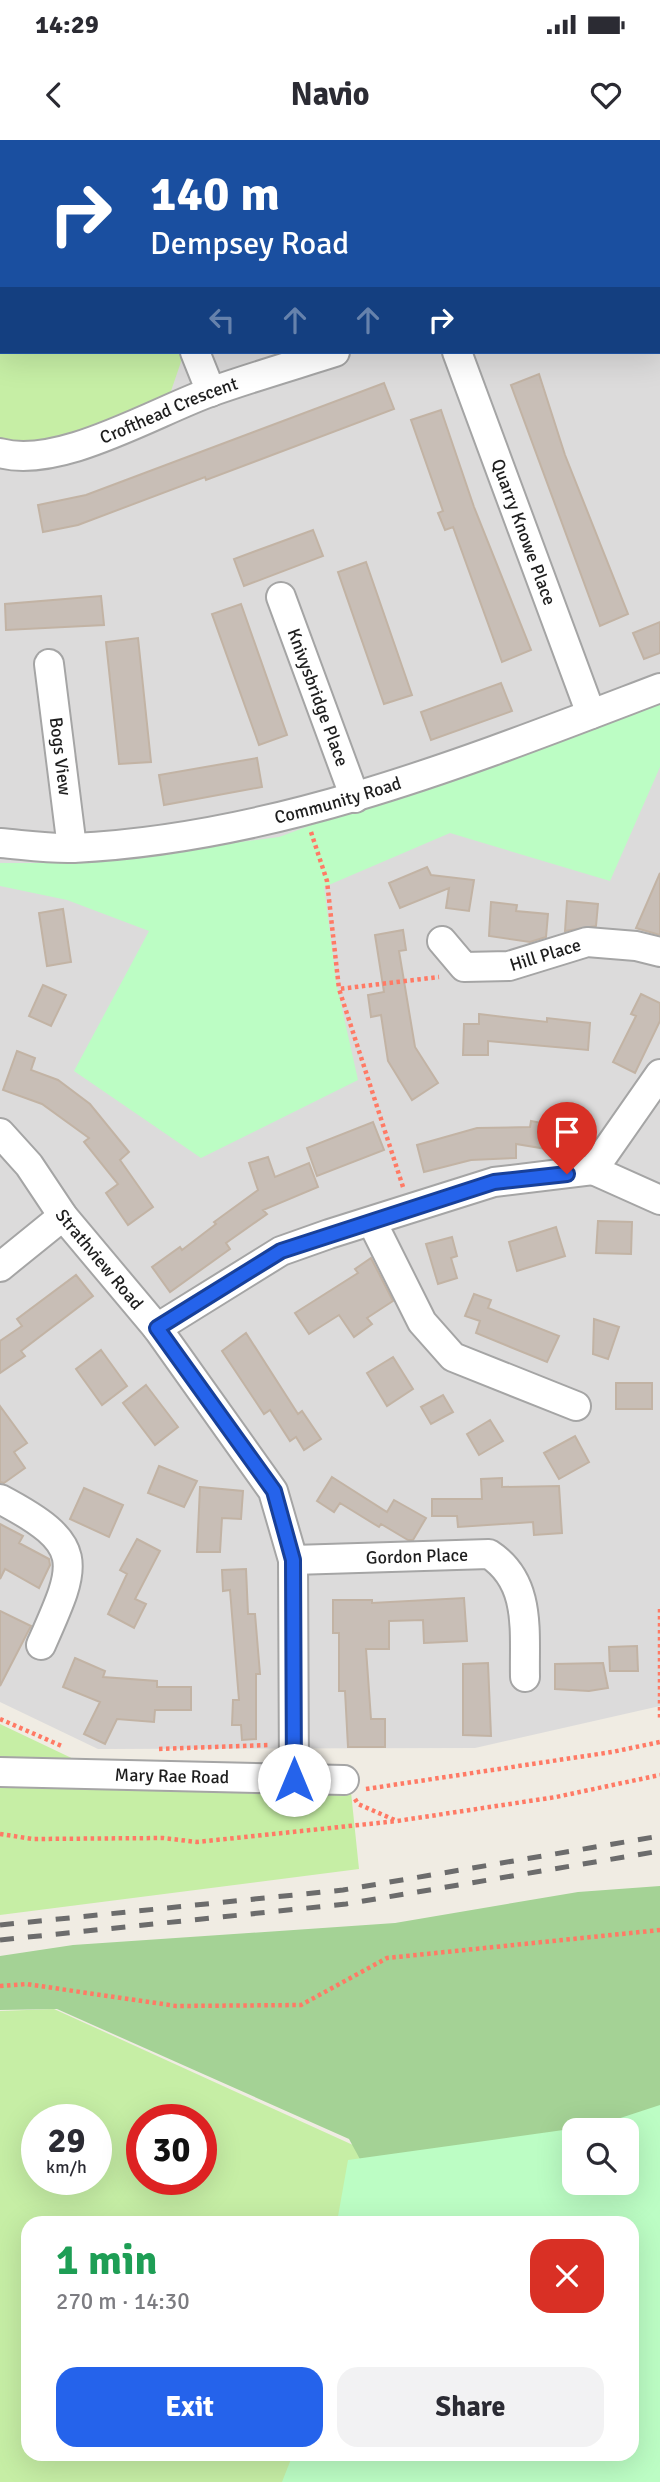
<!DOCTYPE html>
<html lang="en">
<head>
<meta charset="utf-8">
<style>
	body { margin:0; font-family:Signika,sans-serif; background:#f2f2f3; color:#2b2b33; height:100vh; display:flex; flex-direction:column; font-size:26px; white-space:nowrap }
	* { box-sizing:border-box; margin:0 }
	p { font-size:23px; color:#7c7c81 }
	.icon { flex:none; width:38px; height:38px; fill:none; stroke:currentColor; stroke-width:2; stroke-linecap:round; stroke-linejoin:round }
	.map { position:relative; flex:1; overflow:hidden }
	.drawer { position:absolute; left:21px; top:2076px; width:618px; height:245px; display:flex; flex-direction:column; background:#fff; border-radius:21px; box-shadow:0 7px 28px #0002 }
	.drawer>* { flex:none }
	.banner { position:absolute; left:0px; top:0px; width:662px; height:214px; box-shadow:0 7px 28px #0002; background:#1a4fa0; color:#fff; overflow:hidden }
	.fabs { position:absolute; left:562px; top:1978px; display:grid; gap:14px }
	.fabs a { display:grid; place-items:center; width:77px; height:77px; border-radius:14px; background:#fff; box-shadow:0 7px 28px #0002; font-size:35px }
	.speed { position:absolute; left:21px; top:1964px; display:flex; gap:14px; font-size:35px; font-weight:700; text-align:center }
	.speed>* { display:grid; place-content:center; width:91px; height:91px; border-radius:50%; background:#fff; box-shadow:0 7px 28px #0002; line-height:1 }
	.speed small { font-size:18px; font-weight:400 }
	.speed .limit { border:10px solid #d22; background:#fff; color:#111 }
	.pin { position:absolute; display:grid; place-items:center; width:60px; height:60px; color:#fff; margin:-72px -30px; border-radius:50% 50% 50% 0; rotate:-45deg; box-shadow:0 0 7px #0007 }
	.pin .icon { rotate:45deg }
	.me { position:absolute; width:77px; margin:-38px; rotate:0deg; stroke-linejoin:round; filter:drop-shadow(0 0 5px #0008) }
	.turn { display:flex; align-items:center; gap:24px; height:147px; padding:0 35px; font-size:32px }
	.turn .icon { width:91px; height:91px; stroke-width:2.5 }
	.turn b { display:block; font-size:49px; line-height:60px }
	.lanes { display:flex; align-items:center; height:66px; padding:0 35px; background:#0003; justify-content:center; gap:35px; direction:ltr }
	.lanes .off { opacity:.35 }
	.round { display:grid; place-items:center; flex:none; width:74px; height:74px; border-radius:21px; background:#f2f2f3 }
	.head { display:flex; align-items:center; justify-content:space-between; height:119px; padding:0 35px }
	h1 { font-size:42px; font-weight:700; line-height:52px; color:#1e9e55 }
	.button { display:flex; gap:14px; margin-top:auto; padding:14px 35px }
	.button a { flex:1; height:80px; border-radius:21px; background:#2563eb; color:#fff; font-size:28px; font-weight:700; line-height:80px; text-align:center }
	.button a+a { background:#f2f2f3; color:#2b2b33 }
	.status { display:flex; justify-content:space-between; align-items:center; height:49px; padding:0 35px; background:#fff; direction:ltr }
	.status svg { height:19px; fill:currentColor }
	header { display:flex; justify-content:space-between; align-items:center; height:91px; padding:0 35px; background:#fff; font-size:32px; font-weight:700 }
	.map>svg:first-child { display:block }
</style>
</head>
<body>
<div class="status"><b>14:29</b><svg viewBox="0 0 49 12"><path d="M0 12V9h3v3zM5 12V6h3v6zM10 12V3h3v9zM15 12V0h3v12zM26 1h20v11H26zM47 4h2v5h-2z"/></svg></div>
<header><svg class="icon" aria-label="back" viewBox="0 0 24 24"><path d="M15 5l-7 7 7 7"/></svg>Navio<svg class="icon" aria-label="heart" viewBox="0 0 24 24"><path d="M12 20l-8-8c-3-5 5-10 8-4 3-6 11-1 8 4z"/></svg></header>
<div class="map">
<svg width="660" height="2342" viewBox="0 0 660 2342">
	<rect width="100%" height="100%" fill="#f0ece3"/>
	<path fill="#dcdbdb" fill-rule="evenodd" d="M0,0h660v1566l-185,42 -377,1 -98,-47zM2,2h658v210h-658z"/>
	<path fill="#c6eea5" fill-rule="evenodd" d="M461,0h145l2,2h-149z
		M0,34l2,178h179l2,4 -12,35 -15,17 -123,37 -33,-3z
		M0,1584l82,39 -82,-6z
		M0,1646l351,6 8,77 -359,46z
		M54,1869l310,141 -13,72h-323v232h281l-11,28h-298v-471zM37,1979h59v60h-59zM142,1979h59v60h-59z"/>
	<path fill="#a4d295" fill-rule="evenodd" d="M660,1746v596l-28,-28v-232l-258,-37 -25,-46 -292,-130 -57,1v-54l73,-11 322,-22 183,-31zM574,1990h52v52h-52z"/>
	<path fill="#bcfdc4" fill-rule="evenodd" d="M660,556v71l-50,114 -160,-48 -126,54 13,99 21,94 -157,78 -127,-87 75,-140 -82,-31 -67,-14v-23h71l208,-26z
		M660,1965v377h-378l11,-28h339v-232h-295l11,-62 251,-35zM574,1990h52v52h-52z"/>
	<path fill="#c8beb6" stroke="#c2b3a4" stroke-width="2" d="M539,234l26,81 63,159 -28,12 -89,-241z
		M384,243l10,26 -188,71 -1,-3 -127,48 -35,7 -5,-27 48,-10z
		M441,270l33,97 57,143 -29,12 -49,-135 -8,3 -7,-17 5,-2 -32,-91z
		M313,390l10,26 -79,30 -10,-27z
		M366,422l46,133 -28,9 -46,-132z
		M101,456l3,29 -98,5 -1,-26z
		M241,464l46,131 -28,10 -47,-131z
		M660,482v31l-16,6 -11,-26z
		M138,498l13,124 -32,2 -13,-122z
		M501,543l11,28 -81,29 -10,-28z
		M257,618l5,29 -98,18 -5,-30z
		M427,727l4,8 43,5 -5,31 -23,-3 3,-20 -49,20 -11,-25z
		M660,733v62l-24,-7z
		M567,761l31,3 -2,22 -31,5z
		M491,762l26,3 -1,6 32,3 -2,23 -16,5 -41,-6z
		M63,769l8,53 -24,4 -8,-53z
		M403,790l3,20 -7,1 16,96 23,36 -26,17 -24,-39 -7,-46 -10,2 -3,-22 16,-3 -9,-57z
		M43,845l23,10 -15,31 -22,-10z
		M641,854l19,9v18l-25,52 -22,-11 23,-46 -5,-2z
		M479,874l68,8v-4l43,5 -2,27 -100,-9v14h-25l1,-31h15z
		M17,911l18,7 -4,12 27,10 32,24 39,48 -9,8 33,47 -25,18 -22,-32 12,-9 -34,-42 5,-4 -47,-34 -39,-14z
		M531,981l48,9 -2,24 -61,-10v14l-45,2 -47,12 -7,-27 60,-17 53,-1z
		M373,982l11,28 -67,26 -10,-28z
		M268,1017l7,20 34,-14 9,24 -55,23 4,4 -41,29 4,6 -60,43 -18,-25 28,-20 2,3 34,-26 -2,-2 44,-32 -9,-27z
		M598,1081l34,1 -1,32 -35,-1z
		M556,1087l9,29 -48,15 -8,-29z
		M452,1097l5,19 -6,2 6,20 -19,6 -12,-40z
		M371,1118l22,43 -26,17 5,6 -18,13 -15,-22 -30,19 -14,-21 63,-40 -3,-4z
		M76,1135l17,21 -72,55 4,5 -25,17v-32l22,-15 -5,-7z
		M474,1154l17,6 -3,8 71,28 -12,26 -71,-29 4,-12 -15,-5z
		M594,1179l25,8 -11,32 -15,-5z
		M246,1193l52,81 4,-3 19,28 -17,11 -8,-13 -6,4 -20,-31 -6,4 -42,-63z
		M101,1210l26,36 -25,19 -26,-36z
		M393,1217l20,32 -26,17 -20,-33z
		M616,1243h36v26h-36z
		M146,1245l32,42 -23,18 -32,-42z
		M443,1255l10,17 -22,12 -10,-17z
		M0,1266l27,37 -13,9 11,16 -21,15 -4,-1z
		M490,1280l13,21 -24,14 -12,-21z
		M575,1296l14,26 -30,17 -15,-26z
		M159,1326l38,15 -13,26 -36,-14z
		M332,1337l55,35 7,-12 32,18 -13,22h-5l-27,-16 -2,3 -39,-24 -6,9 -17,-11z
		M502,1338v9l57,-1 3,47 -28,2 -1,-13 -75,5 -1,-11h-25v-17h50l-1,-20z
		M200,1347l43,4 -2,28 -19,-1 -2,34h-23z
		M84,1348l39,17 -14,32 -39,-18z
		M0,1384l23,12 -4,7 30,16 1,6 -11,23 -34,-19 -5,10z
		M137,1399l23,12 -25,48 11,5 -12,24 -26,-14 19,-40 -7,-4z
		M246,1429l2,45h7l5,60h-4v65l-14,1 -1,-15h-9l1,-25h6l-9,-110 -7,1 -1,-21z
		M464,1458l3,43 -43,2 -1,-23 -34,1v28h-23l5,70h14v28h-37l-3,-56h-6v-58h-6v-33h39v3z
		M0,1471l31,15 -31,60z
		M637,1506l1,25h-28l-1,-24z
		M75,1518l30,13 -2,6 54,4v6h34v23h-36l-1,12 -37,-3 -12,25 -21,-10 16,-32 -37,-15z
		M488,1523l3,73 -28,-1v-71z
		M603,1523l5,25 -19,3 -34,-2v-25z"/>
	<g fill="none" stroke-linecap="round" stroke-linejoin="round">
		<g stroke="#a5a5a5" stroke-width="32">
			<g id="street">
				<path d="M621,0l2,2"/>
				<path d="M145,2l1,-2"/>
				<path d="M438,2l2,-2"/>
				<path d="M0,6h2"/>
				<path d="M660,80v1"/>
				<path d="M195,212l16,40"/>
				<path id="s1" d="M457,212l134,362"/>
				<path id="s2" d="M0,313c59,17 156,-42 213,-62 40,-14 81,-26 122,-39"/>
				<path id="s3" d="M281,457l74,201"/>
				<path id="s4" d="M49,524l23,184"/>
				<path id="s5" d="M0,703c24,2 50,6 74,5 204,-10 397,-88 586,-160"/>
				<path id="s6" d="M442,801l22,26 45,-1 78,-24 49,4 24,6"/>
				<path id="s7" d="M0,993l29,32 34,51 94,112 116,163 20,69 1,220"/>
				<path d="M593,1030l67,-96"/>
				<path d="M593,1030l67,30"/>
				<path d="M372,1082l50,100 31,35 123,49"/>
				<path d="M0,1127l63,-51"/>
				<path d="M157,1188l124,-77 48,-17 165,-52 99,-12"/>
				<path d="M0,1359c87,46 78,63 41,146"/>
				<path id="s8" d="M293,1420l196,-6c43,28 35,78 36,123"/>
				<path id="s9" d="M0,1632l344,8"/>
			</g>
		</g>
		<path stroke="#ff7a65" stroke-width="4.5" stroke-dasharray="3.5 3.5" stroke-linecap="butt" d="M504,0v2
			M311,692l16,49 12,108
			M403,1047l-64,-198 100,-12
			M660,1469v111
			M0,1579l64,28
			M159,1609l110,-4
			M366,1649l246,-37 48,-10
			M355,1659l3,5 39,17 159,-24 104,-22
			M0,1694l33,5 130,-1 34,4 200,-21
			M0,1846l26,-2 150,22 125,-1 86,-47 273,-28"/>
		<use href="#street" stroke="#fff" stroke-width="28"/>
		<path stroke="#6c6c6c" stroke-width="5" stroke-dasharray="14 14" stroke-linecap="butt" d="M0,1785l343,-35 317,-54
			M0,1800l346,-36 314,-53"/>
	</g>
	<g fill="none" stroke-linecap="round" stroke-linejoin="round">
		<g stroke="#184099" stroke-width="18">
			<path id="route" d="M294,1640l-1,-220 -19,-69 -117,-163 124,-77 213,-69 73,-8"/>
		</g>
		<use href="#route" stroke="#2563eb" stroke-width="12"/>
	</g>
	<g text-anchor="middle" stroke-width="6" stroke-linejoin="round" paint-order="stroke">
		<g font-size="18" fill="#1e1e1e" stroke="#fff">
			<text dy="6" stroke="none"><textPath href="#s2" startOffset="177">Crofthead Crescent</textPath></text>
			<text dy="6" stroke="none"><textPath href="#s1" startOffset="192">Quarry Knowe Place</textPath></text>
			<text dy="6" stroke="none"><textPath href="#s3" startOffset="107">Knivysbridge Place</textPath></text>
			<text dy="6" stroke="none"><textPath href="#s4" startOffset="93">Bogs View</textPath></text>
			<text dy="6" stroke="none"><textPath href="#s5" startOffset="343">Community Road</textPath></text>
			<text dy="6" stroke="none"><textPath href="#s6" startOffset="117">Hill Place</textPath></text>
			<text dy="6" stroke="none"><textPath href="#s7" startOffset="161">Strathview Road</textPath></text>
			<text dy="6" stroke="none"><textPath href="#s8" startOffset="124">Gordon Place</textPath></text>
			<text dy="6" stroke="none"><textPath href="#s9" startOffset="172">Mary Rae Road</textPath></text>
		</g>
	</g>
</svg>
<div class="fabs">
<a><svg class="icon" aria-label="search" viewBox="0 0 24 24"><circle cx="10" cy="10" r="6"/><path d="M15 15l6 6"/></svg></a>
</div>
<div class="speed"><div>29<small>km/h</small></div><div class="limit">30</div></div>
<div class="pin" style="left:567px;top:1034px;background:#d93025"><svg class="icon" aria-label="arrive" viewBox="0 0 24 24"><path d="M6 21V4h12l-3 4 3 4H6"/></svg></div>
<svg class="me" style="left:294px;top:1640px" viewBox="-20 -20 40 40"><circle r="19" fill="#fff"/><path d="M0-13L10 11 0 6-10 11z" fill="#2563eb"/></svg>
<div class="banner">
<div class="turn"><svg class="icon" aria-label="right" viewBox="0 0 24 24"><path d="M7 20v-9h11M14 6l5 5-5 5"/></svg><div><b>140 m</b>Dempsey Road</div></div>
<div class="lanes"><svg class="icon off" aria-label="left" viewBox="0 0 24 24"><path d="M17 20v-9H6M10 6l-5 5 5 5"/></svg><svg class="icon off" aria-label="ahead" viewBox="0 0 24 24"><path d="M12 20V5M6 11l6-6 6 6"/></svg><svg class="icon off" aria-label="ahead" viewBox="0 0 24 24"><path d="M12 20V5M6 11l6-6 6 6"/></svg><svg class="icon" aria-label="right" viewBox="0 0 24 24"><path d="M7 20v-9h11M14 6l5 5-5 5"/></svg></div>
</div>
<section class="drawer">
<div class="head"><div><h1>1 min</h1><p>270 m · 14:30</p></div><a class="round" style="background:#d93025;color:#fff"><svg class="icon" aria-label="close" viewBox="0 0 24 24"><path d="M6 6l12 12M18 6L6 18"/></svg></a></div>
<div class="button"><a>Exit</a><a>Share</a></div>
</section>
</div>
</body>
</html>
